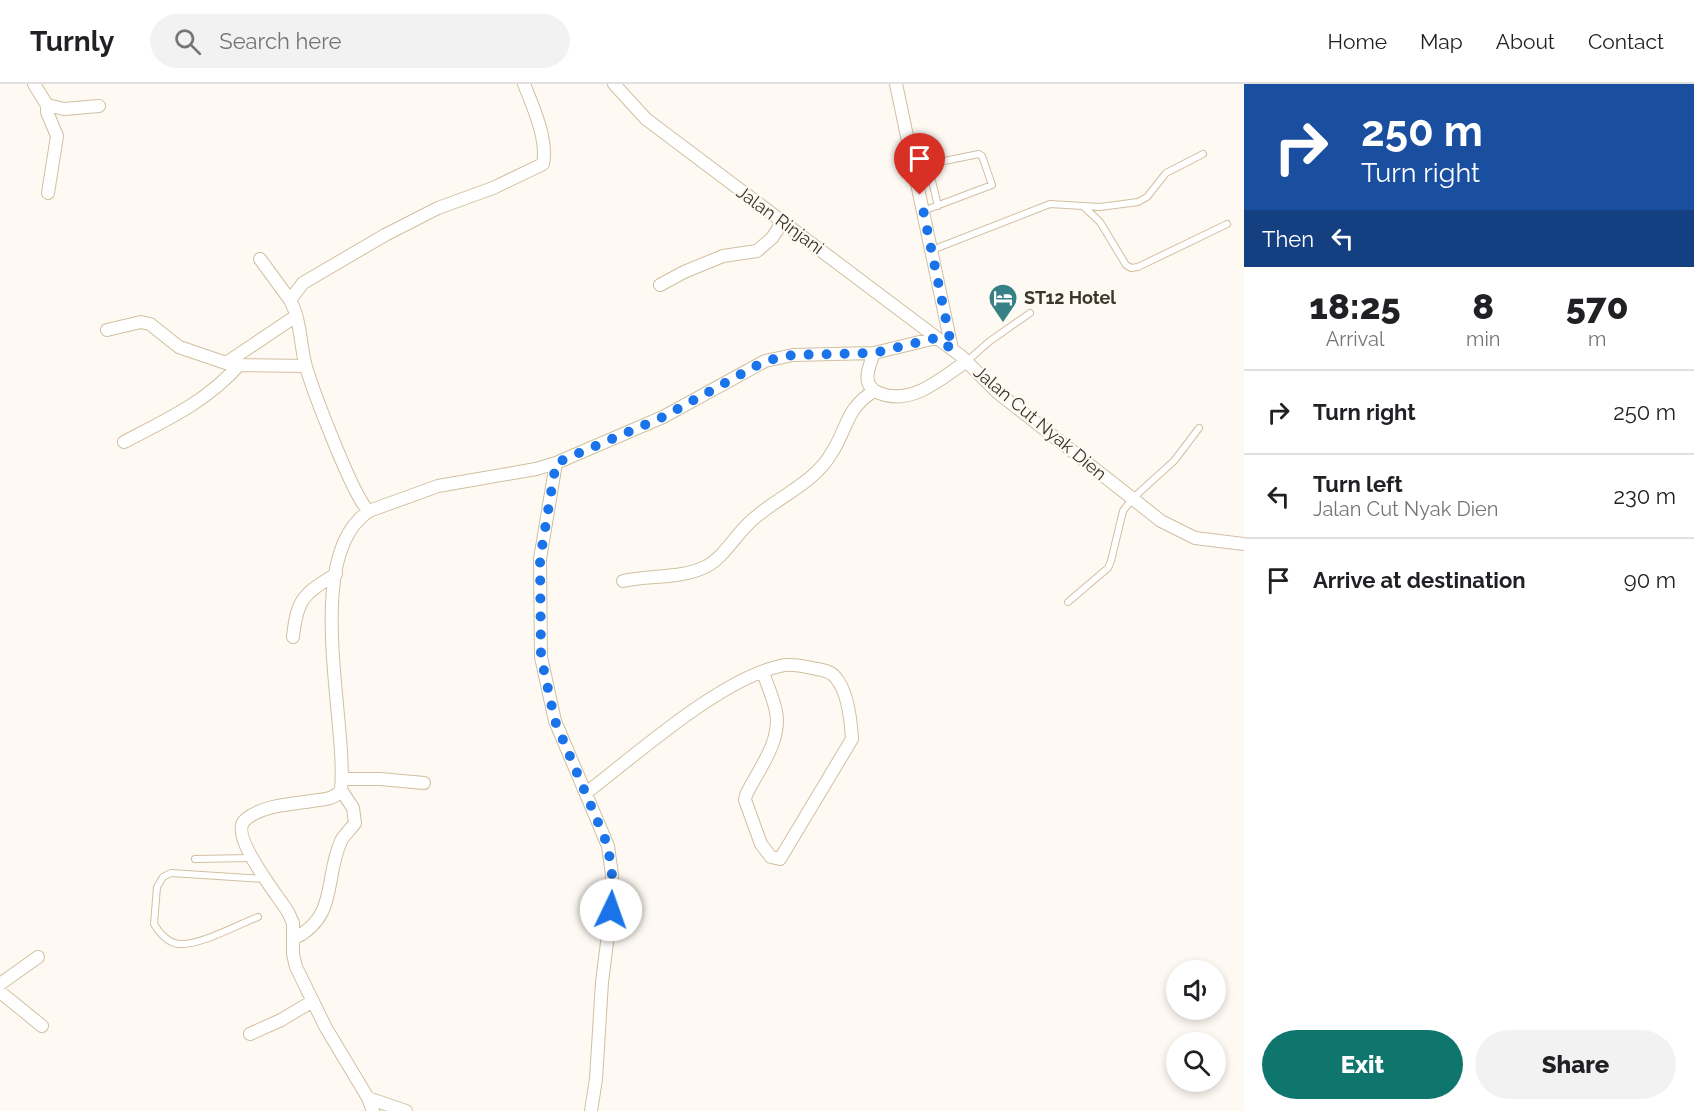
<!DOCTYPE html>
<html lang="en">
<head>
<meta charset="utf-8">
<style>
	body { margin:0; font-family:Raleway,sans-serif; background:#f2f2f2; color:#202124; height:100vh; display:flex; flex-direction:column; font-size:22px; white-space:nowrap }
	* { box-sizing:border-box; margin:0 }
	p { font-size:20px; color:#757577 }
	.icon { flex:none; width:33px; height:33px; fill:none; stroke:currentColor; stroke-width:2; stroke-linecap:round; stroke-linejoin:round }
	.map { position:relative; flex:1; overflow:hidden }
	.panel { display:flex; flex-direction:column; background:#fff; width:450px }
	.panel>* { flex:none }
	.hud { background:#1a4fa0; color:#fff; overflow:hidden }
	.tools { position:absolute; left:1166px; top:876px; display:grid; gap:12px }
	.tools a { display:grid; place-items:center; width:60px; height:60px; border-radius:50%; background:#fff; box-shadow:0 3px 9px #0003; font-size:30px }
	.pin { position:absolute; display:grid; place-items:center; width:51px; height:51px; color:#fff; margin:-62px -26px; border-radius:50% 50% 50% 0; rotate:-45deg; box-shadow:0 0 6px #0007 }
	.pin .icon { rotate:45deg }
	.me { position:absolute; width:66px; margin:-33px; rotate:3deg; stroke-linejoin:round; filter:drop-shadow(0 0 4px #0008) }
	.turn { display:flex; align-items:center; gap:21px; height:126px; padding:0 18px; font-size:27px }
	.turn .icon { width:78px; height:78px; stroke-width:2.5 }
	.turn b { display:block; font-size:42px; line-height:51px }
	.then { display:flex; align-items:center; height:57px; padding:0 18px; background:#0003; gap:12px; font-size:22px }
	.eta { display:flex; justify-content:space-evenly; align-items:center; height:102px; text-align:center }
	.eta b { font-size:36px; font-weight:800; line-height:42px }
	.primary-button { display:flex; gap:12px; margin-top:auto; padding:12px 18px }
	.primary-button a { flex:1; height:69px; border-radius:36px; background:#0f766e; color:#fff; font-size:24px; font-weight:800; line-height:69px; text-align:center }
	.primary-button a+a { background:#f2f2f2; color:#202124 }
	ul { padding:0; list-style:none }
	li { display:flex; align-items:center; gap:18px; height:84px; padding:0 18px; border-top:2px solid #e0e0e0 }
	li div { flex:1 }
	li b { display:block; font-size:22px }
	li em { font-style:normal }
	header { display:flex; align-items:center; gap:36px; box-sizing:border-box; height:84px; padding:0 30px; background:#fff; border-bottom:2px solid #e0e0e0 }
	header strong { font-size:28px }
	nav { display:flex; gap:33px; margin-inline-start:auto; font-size:21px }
	.search { width:420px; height:54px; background:#f2f2f2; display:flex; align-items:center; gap:15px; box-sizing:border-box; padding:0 21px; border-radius:33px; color:#757577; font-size:22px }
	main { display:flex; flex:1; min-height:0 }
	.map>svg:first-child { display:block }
</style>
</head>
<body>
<header>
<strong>Turnly</strong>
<div class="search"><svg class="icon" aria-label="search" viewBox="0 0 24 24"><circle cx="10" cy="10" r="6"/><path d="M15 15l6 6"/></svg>Search here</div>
<nav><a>Home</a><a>Map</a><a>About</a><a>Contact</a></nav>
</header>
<main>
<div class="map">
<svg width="1244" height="1027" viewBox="0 0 1244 1027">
	<rect width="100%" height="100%" fill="#fefaf3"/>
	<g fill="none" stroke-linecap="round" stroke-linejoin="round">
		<g stroke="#d1bfa0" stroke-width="8">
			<path id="service" d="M928,80l10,42
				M914,83l65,-13 3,2 10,29 -69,26
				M1084,123l16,15 26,43 5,3 7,-1 89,-43
				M932,166l118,-46 50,3 38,-5 9,-5 19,-24 37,-19
				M967,277l23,-20 40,-28
				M1068,518l40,-34 3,-7 12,-50 9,-12 42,-38 25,-33
				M195,775l57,-1
				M258,833c-21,8 -57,28 -78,27 -11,0 -21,-11 -26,-20l3,-37 6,-10 8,-4 94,6"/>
		</g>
		<g stroke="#d1bfa0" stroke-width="14">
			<path id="minor" d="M34,0l13,21v7l10,24 -9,57
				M524,0c9,23 24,55 19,80l-50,24 -55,20 -53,27 -82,48 -13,17c11,20 10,45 16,67 7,23 48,133 63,144l69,-25 98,-17 20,-6 107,-46 102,-56 28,-6 81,-2 62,-15
				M614,0l32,35 315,237 36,36 164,129 34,17 49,6
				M896,0l56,265
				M47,21l17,4 35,-3
				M260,175l30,41
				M660,201l24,-13 39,-16 34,-5 15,-13 10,-15
				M107,246l34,-8 9,2 29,23 47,16 13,2 67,1
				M874,269c-5,14 -14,32 5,40 33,13 61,-14 88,-32
				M226,279l70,-47
				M124,358c44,-23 82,-40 115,-77
				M556,379l-16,96 1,98 14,64 53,125 4,29 -1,36 -9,71 -6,97 -5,32
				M369,427c-68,45 -21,210 -28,279 -7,10 -18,9 -29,11 -20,3 -50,4 -67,19 -17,15 34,77 43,92l5,11v31l3,13 30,61 42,70 5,13
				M623,497c26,-6 57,-2 82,-14 17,-8 28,-28 42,-42 25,-26 65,-39 84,-71 17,-26 14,-45 43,-63
				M293,553c4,-39 11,-43 43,-63
				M342,695h38l44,4
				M586,709c51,-39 133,-113 194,-127 9,-3 23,0 32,2 9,2 18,2 24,10 12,14 15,44 16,61l-72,120 -9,-2 -10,-13 -16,-44 1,-5c12,-25 36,-54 30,-83 -2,-13 -9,-27 -13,-40
				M295,854c43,-22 29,-59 46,-97 3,-6 10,-12 14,-18l-2,-15 -12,-18
				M0,900l38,-27
				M0,908l42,34
				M250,950l31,-14 32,-19
				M368,1014l38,13"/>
		</g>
		<use href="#service" stroke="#fff" stroke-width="6"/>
		<use href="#minor" stroke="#fff" stroke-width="12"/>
	</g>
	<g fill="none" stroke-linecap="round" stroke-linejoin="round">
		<path stroke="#1a73e8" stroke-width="10" stroke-dasharray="0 18" d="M611,826l1,-35 -4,-29 -53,-125 -14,-64 -1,-98 16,-96 107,-46 102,-56 28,-6 81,-2 62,-15 16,11 -32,-154"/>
	</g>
	<defs>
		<g id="hotel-pin" transform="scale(1.5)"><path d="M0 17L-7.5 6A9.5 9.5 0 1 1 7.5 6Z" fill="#378085" stroke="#fefaf3"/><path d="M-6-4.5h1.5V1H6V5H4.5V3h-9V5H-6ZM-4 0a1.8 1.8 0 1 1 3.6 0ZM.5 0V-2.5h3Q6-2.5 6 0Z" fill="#fff"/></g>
	</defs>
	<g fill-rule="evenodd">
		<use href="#hotel-pin" x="1003" y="214"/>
	</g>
	<g text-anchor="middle" stroke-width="4.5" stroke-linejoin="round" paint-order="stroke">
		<g font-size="18" fill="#3d3529" stroke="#fefaf3">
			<text transform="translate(780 136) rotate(36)" y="6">Jalan Rinjani</text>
			<text transform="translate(1040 339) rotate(40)" y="6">Jalan Cut Nyak Dien</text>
		</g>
		<g font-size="18" font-weight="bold" fill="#3d3529" stroke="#fefaf3" text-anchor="start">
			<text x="1024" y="220">ST12 Hotel</text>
		</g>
	</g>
</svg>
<div class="tools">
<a><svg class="icon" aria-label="sound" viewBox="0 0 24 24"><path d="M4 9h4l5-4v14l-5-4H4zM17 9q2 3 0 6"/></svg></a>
<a><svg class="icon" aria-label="search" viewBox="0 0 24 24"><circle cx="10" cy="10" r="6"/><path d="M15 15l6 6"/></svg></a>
</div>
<div class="pin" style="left:920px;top:111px;background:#d93025"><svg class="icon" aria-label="arrive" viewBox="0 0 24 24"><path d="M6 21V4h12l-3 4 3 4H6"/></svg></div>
<svg class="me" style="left:611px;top:826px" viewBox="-20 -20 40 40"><circle r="19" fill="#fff"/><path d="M0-13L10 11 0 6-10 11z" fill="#1a73e8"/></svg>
</div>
<section class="panel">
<div class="hud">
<div class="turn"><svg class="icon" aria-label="right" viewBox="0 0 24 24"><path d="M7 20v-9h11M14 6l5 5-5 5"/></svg><div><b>250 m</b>Turn right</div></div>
<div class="then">Then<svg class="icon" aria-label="left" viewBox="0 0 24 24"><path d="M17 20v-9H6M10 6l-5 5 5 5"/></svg></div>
</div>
<div class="eta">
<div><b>18:25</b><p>Arrival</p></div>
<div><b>8</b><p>min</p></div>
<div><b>570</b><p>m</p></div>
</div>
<ul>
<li><svg class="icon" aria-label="right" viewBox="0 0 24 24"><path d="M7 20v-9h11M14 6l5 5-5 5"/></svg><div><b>Turn right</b></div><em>250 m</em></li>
<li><svg class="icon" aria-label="left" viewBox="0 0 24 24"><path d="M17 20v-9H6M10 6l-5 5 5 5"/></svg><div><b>Turn left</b><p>Jalan Cut Nyak Dien</p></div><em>230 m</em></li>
<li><svg class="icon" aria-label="arrive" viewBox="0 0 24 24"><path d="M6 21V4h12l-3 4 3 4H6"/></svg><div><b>Arrive at destination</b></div><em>90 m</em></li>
</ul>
<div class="primary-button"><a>Exit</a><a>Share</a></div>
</section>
</main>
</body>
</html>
